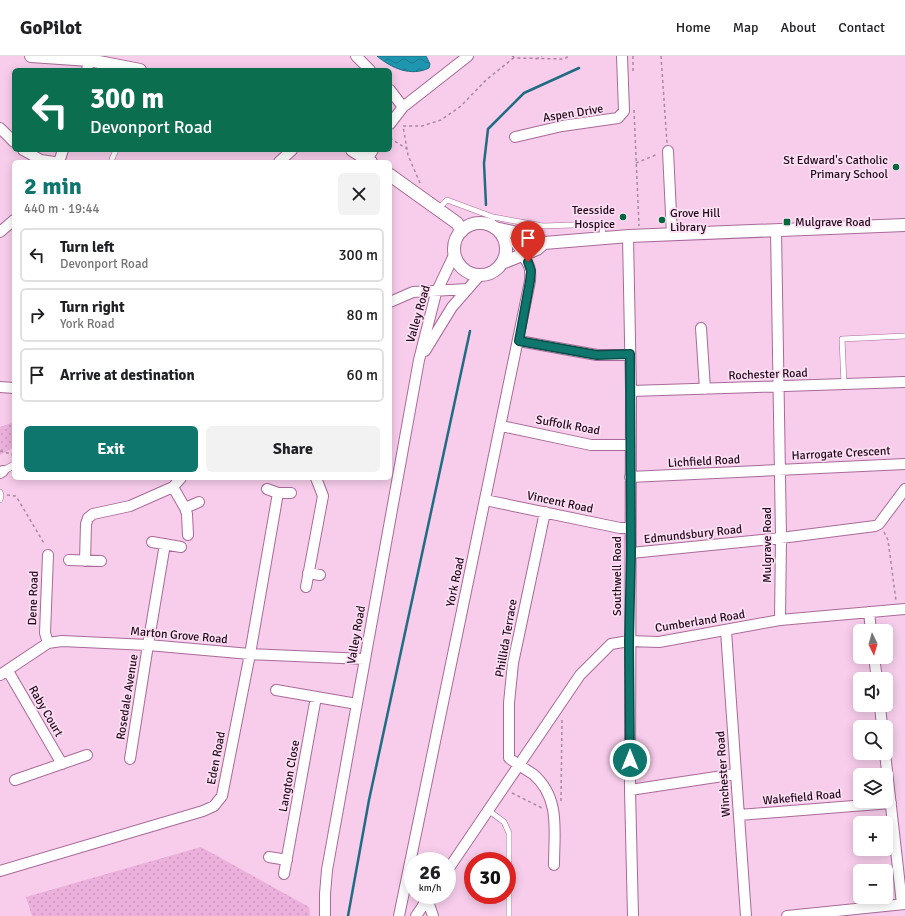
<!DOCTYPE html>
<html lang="en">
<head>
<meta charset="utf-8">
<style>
	body { margin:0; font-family:Signika,sans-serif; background:#f2f2f2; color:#202124; height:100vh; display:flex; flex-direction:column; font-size:15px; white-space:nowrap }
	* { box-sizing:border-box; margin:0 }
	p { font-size:13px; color:#757577 }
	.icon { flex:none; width:22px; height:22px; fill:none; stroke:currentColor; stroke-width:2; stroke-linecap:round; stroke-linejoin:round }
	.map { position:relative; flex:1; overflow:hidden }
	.side { position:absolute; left:12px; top:104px; width:380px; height:320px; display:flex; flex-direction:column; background:#fff; border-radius:6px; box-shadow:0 2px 10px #0003 }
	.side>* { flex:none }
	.guide { position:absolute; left:12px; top:12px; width:380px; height:84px; border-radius:6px; box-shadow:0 2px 10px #0003; background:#0b6e4f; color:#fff; overflow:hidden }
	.needle { width:26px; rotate:175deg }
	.buttons { position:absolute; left:853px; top:568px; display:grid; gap:8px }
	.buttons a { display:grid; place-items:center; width:40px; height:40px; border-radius:6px; background:#fff; box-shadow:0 2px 10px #0003; font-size:20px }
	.speed { position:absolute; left:404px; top:796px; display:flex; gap:8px; font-size:20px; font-weight:700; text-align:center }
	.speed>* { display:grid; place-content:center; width:52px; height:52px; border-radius:50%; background:#fff; box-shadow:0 2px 10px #0003; line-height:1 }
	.speed small { font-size:10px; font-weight:400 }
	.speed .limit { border:6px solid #d22; background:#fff; color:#111 }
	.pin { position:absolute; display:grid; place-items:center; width:34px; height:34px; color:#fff; margin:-41px -17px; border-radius:50% 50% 50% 0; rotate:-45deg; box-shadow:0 0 4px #0007 }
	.pin .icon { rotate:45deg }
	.me { position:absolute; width:44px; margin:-22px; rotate:0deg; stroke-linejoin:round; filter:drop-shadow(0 0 3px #0008) }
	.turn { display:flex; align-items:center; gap:14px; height:84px; padding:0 12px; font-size:18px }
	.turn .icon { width:52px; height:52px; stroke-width:2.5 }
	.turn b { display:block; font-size:28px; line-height:34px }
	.round { display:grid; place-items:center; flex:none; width:42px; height:42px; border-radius:6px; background:#f2f2f2 }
	.head { display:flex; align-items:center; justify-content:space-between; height:68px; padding:0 12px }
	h1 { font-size:24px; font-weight:700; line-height:30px; color:#0f766e }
	.button { display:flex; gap:8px; margin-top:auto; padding:8px 12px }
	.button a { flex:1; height:46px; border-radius:6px; background:#0f766e; color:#fff; font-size:16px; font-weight:700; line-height:46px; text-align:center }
	.button a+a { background:#f2f2f2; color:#202124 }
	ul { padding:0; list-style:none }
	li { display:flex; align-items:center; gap:12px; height:54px; margin:0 8px 6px; padding:0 4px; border:2px solid #e0e0e0; border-radius:6px }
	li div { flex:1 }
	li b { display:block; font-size:15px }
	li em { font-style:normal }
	header { display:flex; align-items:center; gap:24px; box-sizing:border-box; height:56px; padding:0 20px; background:#fff; border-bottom:1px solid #e0e0e0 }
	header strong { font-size:19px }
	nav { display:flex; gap:22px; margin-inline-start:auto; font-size:14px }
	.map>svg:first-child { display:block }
</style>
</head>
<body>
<header>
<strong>GoPilot</strong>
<nav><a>Home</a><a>Map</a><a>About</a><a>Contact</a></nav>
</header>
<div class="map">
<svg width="905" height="860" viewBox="0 0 905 860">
	<defs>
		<pattern id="park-dots" width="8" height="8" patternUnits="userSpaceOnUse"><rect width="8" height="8" fill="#ecb0dc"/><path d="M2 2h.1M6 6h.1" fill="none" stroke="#ca96bc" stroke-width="1.8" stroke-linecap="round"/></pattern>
		<pattern id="water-waves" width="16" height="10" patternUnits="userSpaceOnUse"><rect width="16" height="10" fill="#1f96af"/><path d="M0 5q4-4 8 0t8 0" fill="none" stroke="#1b798e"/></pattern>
	</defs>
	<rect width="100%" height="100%" fill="#f7cdeb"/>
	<path fill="url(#park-dots)" d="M14,366v25l-14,8v-28z
		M201,791l108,60 1,9h-278l-6,-19z"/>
	<path fill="url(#water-waves)" stroke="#206c83" d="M377,0h49l4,8 -1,4c-18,9 -38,0 -52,-12z"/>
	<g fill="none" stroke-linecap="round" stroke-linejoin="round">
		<path stroke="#206c83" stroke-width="2.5" d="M486,149l-2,-42 4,-34 36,-36 55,-25
			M348,860l21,-116 101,-469"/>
		<g stroke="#a96a99" stroke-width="6">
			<path id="service" d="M112,103l4,-9
				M438,153l9,-9 46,17
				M491,170l2,-9 50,9 59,-2 1,13
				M503,181l9,6 10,12
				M844,328l-2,-45 63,-3
				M0,436l1,3 -1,5
				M488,754l16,12 5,11v83"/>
		</g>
		<g stroke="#a96a99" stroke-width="8">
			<path id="pedestrian" d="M3,415l11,-6"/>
		</g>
		<g stroke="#a96a99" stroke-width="12">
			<path id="minor" d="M356,0l14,14
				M87,14l2,-10
				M390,34l13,17
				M390,68l13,-17 65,-51
				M0,72l14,14
				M515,81l47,-11 56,-8 6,-7 -2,-55
				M23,94l18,10 13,2
				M668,95l4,84
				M367,103l6,-9
				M59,106l4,-12
				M279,106l13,-12
				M776,174l5,308 -1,82
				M0,176l14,-12
				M628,180l3,155 -1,399 3,126
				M390,246l23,-10 55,-3
				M701,272l4,61
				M519,285l78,14h33
				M425,295l27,-44 28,-32
				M0,331l14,1
				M631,335l274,-9
				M501,370l90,19h40
				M0,417l3,-2
				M630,421l275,-13
				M173,431l12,21 2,6 1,21
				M267,433l11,4h13
				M485,444l135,28h10
				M185,452l14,-6
				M545,456l-32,151 -4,40v55c8,6 16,11 24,16 28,24 21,58 21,91
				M152,486l29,5
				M631,497l150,-15 94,-12 4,-2 26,-35
				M48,499l-3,78 3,10
				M69,504l32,1
				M85,505l1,-37 2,-6 5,-4 37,-8 43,-19 8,-9
				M308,517l12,2
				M306,531l17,-91 -7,-18
				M869,556l2,19
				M726,575l20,285
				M874,601l3,22
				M8,615l54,93
				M0,619l48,-32 14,-2 86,4 102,9 115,5
				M276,634l81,14
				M880,649l2,22
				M885,697l17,151
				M130,703l18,-114 17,-101
				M15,724l72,-25
				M630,734l106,-16
				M739,759l152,-12
				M269,801l18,3
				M0,815l203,-60 11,-5 8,-10 28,-142 28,-161
				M447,815l133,-196 31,-31 18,-3 30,1 121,-22 125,-11
				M284,818l32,-177
				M427,843l6,17
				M325,860v-22l2,-24 92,-510 17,-67 19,-40
				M399,860l131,-635c1,-12 0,-16 -8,-26
				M416,860l14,-21
				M787,860l118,-12"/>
		</g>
		<g stroke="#a96a99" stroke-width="14">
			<path id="tertiary" d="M31,0l58,4 51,10
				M352,94l19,12
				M390,119l67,48 5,8
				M454 193a26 26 0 1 1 52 0a26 26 0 1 1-52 0Z
				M495,172l31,7 18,8 85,-7 276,-11
				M502,207l35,-14 7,-6"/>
		</g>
		<path stroke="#ab87a1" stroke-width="1.5" stroke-dasharray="3 3" stroke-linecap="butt" d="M512,0l3,2 49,1 5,-3
			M633,0v16
			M661,0l6,87
			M536,3l6,-3
			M634,54l5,116
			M390,82l17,11
			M636,107l22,-9
			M420,127l-12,-28 -5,-29h19l19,-6 20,-14 25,-26 30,-24
			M0,395l12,3 1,4
			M7,439l9,1 29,49
			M884,476l4,8 8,61
			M512,737l30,15
			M561,745l1,-82"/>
		<use href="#service" stroke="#fff" stroke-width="5"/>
		<use href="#pedestrian" stroke="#fff" stroke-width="7"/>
		<use href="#minor" stroke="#fff" stroke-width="10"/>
		<use href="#tertiary" stroke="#fff" stroke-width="12"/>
	</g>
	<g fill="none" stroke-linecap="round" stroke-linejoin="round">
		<g stroke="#0a4d48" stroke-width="10">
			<path id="route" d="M528,206l3,9 -1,10 -11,60 78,14 33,-1 1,199 -2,88 1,119"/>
		</g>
		<use href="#route" stroke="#0f766e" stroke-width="7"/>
	</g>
	<g fill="#02673c" stroke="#fcdff3" stroke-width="1.5">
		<circle cx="896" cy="111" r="4"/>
		<circle cx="623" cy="161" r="4"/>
		<circle cx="662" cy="164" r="4"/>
		<rect x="783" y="162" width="8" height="8" rx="2"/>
	</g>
	<g text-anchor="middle" stroke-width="3.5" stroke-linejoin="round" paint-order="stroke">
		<g font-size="12" fill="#22091c" stroke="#fcdff3">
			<text transform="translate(573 57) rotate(-9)" y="4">Aspen Drive</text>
			<text transform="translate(418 258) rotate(-74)" y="4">Valley Road</text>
			<text transform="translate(768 318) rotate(-2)" y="4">Rochester Road</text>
			<text transform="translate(568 369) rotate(10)" y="4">Suffolk Road</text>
			<text transform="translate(841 397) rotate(-3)" y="4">Harrogate Crescent</text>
			<text transform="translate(704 405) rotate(-3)" y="4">Lichfield Road</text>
			<text transform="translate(560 446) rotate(12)" y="4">Vincent Road</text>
			<text transform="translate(693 478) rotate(-6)" y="4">Edmundsbury Road</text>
			<text transform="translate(767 489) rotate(-90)" y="4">Mulgrave Road</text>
			<text transform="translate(617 520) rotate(-90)" y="4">Southwell Road</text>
			<text transform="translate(455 526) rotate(-78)" y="4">York Road</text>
			<text transform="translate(33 542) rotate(-88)" y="4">Dene Road</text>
			<text transform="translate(700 565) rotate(-9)" y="4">Cumberland Road</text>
			<text transform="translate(179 579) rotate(5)" y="4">Marton Grove Road</text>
			<text transform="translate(356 579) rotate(-80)" y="4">Valley Road</text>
			<text transform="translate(506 582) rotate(-80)" y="4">Phillida Terrace</text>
			<text transform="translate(127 641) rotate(-81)" y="4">Rosedale Avenue</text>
			<text transform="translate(46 655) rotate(60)" y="4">Raby Court</text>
			<text transform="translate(216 702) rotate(-79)" y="4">Eden Road</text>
			<text transform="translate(723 718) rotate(-94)" y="4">Winchester Road</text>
			<text transform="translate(289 720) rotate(-80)" y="4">Langton Close</text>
			<text transform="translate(802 741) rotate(-5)" y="4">Wakefield Road</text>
		</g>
		<g font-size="12" fill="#22091c" stroke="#fcdff3" text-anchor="end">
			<text x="888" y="108">St Edward's Catholic<tspan x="888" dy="14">Primary School</tspan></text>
			<text x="615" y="158">Teesside<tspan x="615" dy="14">Hospice</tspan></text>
			<text x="670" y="161" text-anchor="start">Grove Hill<tspan x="670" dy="14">Library</tspan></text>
			<text x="795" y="170" text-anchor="start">Mulgrave Road</text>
		</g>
	</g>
</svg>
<div class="buttons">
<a><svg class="needle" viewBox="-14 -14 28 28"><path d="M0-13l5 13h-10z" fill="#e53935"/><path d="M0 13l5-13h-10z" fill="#757577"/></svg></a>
<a><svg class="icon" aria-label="sound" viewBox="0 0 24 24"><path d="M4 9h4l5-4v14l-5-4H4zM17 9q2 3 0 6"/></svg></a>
<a><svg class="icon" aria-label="search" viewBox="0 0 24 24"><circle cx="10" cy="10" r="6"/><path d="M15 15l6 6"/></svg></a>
<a><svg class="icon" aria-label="layers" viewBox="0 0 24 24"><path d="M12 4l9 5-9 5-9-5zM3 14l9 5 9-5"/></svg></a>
<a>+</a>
<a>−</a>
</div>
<div class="speed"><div>26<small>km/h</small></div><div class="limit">30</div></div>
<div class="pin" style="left:528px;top:206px;background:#d93025"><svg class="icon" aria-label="arrive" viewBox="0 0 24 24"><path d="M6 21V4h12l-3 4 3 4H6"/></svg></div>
<svg class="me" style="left:630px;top:704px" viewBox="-20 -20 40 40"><circle r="17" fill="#0f766e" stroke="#fff" stroke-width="3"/><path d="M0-11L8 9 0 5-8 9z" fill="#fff"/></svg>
<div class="guide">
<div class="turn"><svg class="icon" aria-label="left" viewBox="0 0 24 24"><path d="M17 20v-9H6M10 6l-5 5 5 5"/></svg><div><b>300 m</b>Devonport Road</div></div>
</div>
<section class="side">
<div class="head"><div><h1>2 min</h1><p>440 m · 19:44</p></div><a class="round"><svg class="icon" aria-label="close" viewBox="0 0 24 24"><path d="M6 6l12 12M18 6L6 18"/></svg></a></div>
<ul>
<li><svg class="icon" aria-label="left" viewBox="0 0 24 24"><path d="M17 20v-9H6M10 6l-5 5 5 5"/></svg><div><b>Turn left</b><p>Devonport Road</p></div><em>300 m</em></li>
<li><svg class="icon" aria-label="right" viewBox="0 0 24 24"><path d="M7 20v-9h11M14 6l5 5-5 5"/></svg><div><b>Turn right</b><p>York Road</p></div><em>80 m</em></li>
<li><svg class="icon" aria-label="arrive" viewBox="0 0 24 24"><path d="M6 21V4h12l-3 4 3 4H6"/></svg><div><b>Arrive at destination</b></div><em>60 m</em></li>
</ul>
<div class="button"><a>Exit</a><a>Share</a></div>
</section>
</div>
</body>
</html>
